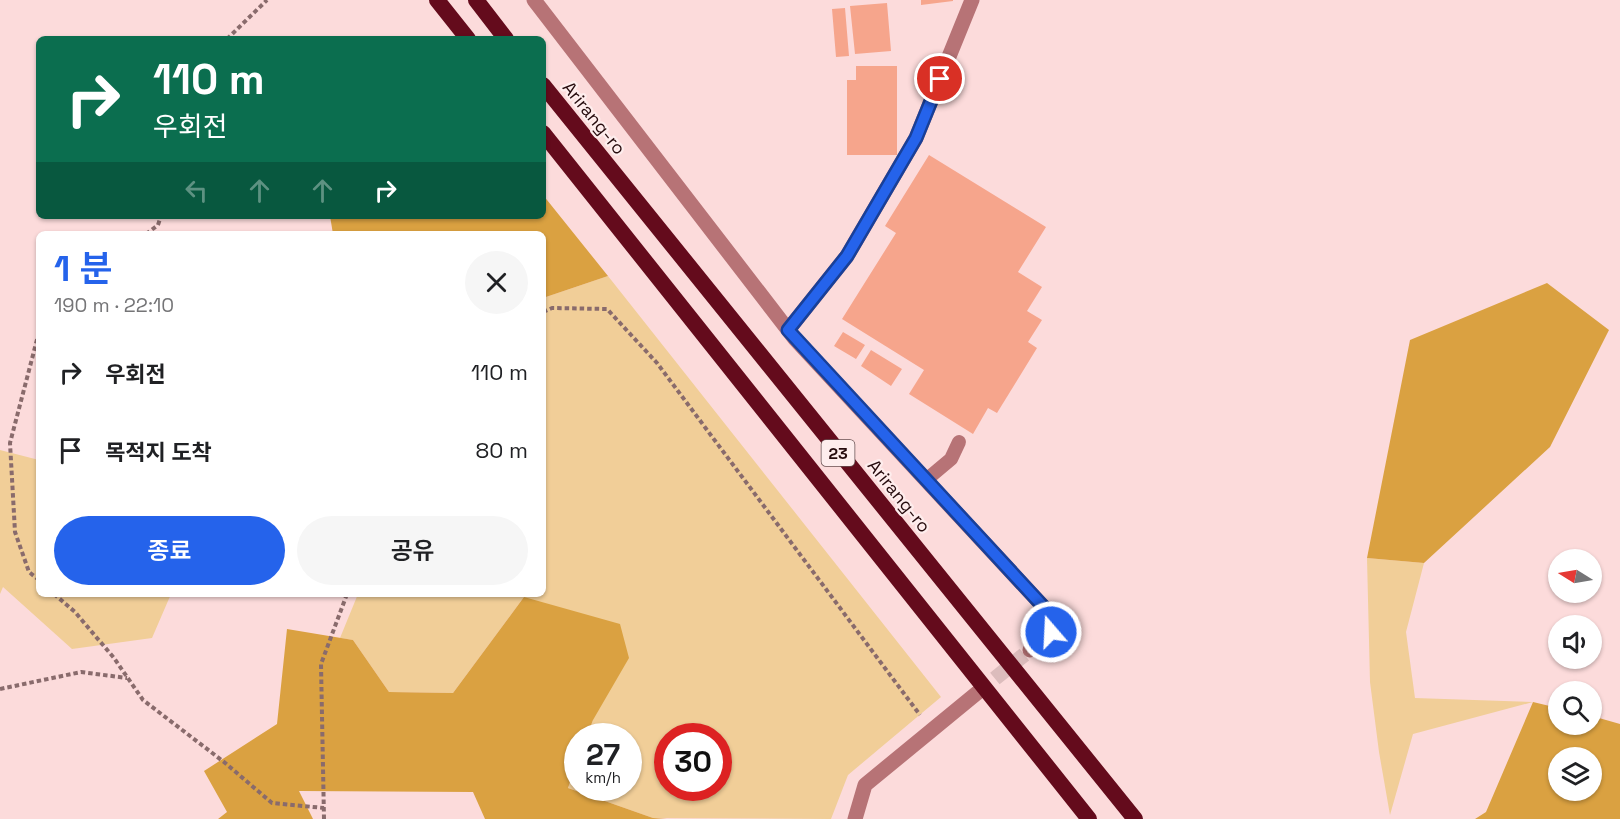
<!DOCTYPE html>
<html lang="ko">
<head>
<meta charset="utf-8">
<style>
	body { margin:0; font-family:"Space Grotesk","Noto Sans KR",sans-serif; background:#f6f6f6; color:#202124; height:100vh; display:flex; flex-direction:column; font-size:22px; white-space:nowrap }
	* { box-sizing:border-box; margin:0 }
	p { font-size:20px; color:#757577 }
	.icon { flex:none; width:33px; height:33px; fill:none; stroke:currentColor; stroke-width:2; stroke-linecap:round; stroke-linejoin:round }
	.map { position:relative; flex:1; overflow:hidden }
	.details { position:absolute; left:36px; top:231px; width:510px; height:366px; display:flex; flex-direction:column; background:#fff; border-radius:9px; box-shadow:0 2px 4px #0004 }
	.details>* { flex:none }
	.hud { position:absolute; left:36px; top:36px; width:510px; height:183px; border-radius:9px; box-shadow:0 2px 4px #0004; background:#0b6e4f; color:#fff; overflow:hidden }
	.needle { width:39px; rotate:281deg }
	.buttons { position:absolute; left:1548px; top:549px; display:grid; gap:12px }
	.buttons a { display:grid; place-items:center; width:54px; height:54px; border-radius:50%; background:#fff; box-shadow:0 2px 4px #0004; font-size:30px }
	.speed { position:absolute; left:564px; top:723px; display:flex; gap:12px; font-size:30px; font-weight:700; text-align:center }
	.speed>* { display:grid; place-content:center; width:78px; height:78px; border-radius:50%; background:#fff; box-shadow:0 2px 4px #0004; line-height:1 }
	.speed small { font-size:15px; font-weight:400 }
	.speed .limit { border:9px solid #d22; background:#fff; color:#111 }
	.pin { position:absolute; display:grid; place-items:center; width:51px; height:51px; color:#fff; margin:-26px; border:3px solid #fff; border-radius:50%; box-shadow:0 2px 6px #0007 }
	.me { position:absolute; width:66px; margin:-33px; rotate:341deg; stroke-linejoin:round; filter:drop-shadow(0 0 4px #0008) }
	.turn { display:flex; align-items:center; gap:21px; height:126px; padding:0 18px; font-size:27px }
	.turn .icon { width:78px; height:78px; stroke-width:2.5 }
	.turn b { display:block; font-size:42px; line-height:51px }
	.lanes { display:flex; align-items:center; height:57px; padding:0 18px; background:#0003; justify-content:center; gap:30px; direction:ltr }
	.lanes .off { opacity:.35 }
	.round { display:grid; place-items:center; flex:none; width:63px; height:63px; border-radius:32px; background:#f6f6f6 }
	.overview { display:flex; align-items:center; justify-content:space-between; height:102px; padding:0 18px }
	h1 { font-size:36px; font-weight:600; line-height:45px; color:#2563eb }
	.action { display:flex; gap:12px; margin-top:auto; padding:12px 18px }
	.action a { flex:1; height:69px; border-radius:36px; background:#2563eb; color:#fff; font-size:24px; font-weight:600; line-height:69px; text-align:center }
	.action a+a { background:#f6f6f6; color:#202124 }
	ul { padding:0; list-style:none }
	li { display:flex; align-items:center; gap:18px; height:78px; padding:0 18px }
	li div { flex:1 }
	li b { display:block; font-size:22px }
	li em { font-style:normal }
	.map>svg:first-child { display:block }
</style>
</head>
<body>
<div class="map">
<svg width="1620" height="819" viewBox="0 0 1620 819">
	<rect width="100%" height="100%" fill="#fcdbdb"/>
	<path fill="#f1ce98" fill-rule="evenodd" d="M608,276l333,421 -93,78 -17,44 -178,-1 -85,-30 9,-26 1,26h50v-52h-41l6,-16 -69,-123 -71,96 -64,-1 -36,-52 -13,-2 18,-44h185v-296zM668,736h50v52h-50z
		M0,450l39,10v134h132l-19,44 -80,11 -69,-62 -3,7z
		M1367,558l57,5 -18,69 9,66 118,4 -120,32 -23,81 -11,-63 -9,-70z"/>
	<path fill="#daa141" fill-rule="evenodd" d="M543,195l65,81 -65,22v-64h-210l-3,-18h213z
		M1547,283l62,47 -59,117 -126,116 -57,-5 43,-218z
		M524,597l96,27 9,34 -36,62 -6,16h-9l-1,26 -9,26 85,30 14,1h-182l-12,-27 -174,-1 14,28h-95l9,-7 -23,-41 73,-47 10,-95 66,11 36,52 64,1z
		M1533,702l25,6v16h34v-8l28,8v95h-145l11,-7zM1558,758h34v32h-34z"/>
	<path fill="#f6a58c" d="M921,0h32v1l-32,4z
		M887,3l4,48 -36,3 -5,-48z
		M845,8l4,48 -13,1 -4,-48z
		M856,66h41v89h-50v-75h9z
		M929,155l117,72 -28,45 24,15 -15,24 15,9 -14,22 9,6 -40,65 -9,-5 -15,26 -64,-40 15,-24 -82,-51 54,-86 -11,-7z
		M843,332l22,13 -9,14 -22,-13z
		M871,350l31,19 -11,17 -30,-20z"/>
	<g fill="none" stroke-linecap="round" stroke-linejoin="round">
		<path stroke="#dcbcbc" stroke-width="15" stroke-dasharray="15 8" stroke-linecap="butt" d="M977,693l53,-43"/>
		<path stroke="#896b6c" stroke-width="4" stroke-dasharray="4.5 3" stroke-linecap="butt" d="M227,39l40,-39
			M146,234l12,-9 3,-9
			M543,312l9,-4 55,1 50,54 263,352
			M39,332l-29,111 5,89 14,40 10,8
			M54,594l21,18 39,46 29,42 81,62 48,41 52,5
			M0,689l81,-17 46,6
			M324,819l-3,-155 26,-70"/>
		<path stroke="#b77376" stroke-width="14" d="M926,480l25,-21 8,-17"/>
		<path stroke="#b77376" stroke-width="15" d="M534,0l261,339 257,277 -1,15 -21,19
			M788,330l59,-74 69,-118 56,-138
			M855,819l10,-34 112,-92"/>
		<path stroke="#640b1c" stroke-width="16" d="M437,0l31,39
			M476,0l30,39
			M543,85l592,734
			M543,133l546,686"/>
	</g>
	<g fill="none" stroke-linecap="round" stroke-linejoin="round">
		<g stroke="#184099" stroke-width="15">
			<path id="route" d="M940,79l-24,59 -69,118 -59,74 264,286 -1,16"/>
		</g>
		<use href="#route" stroke="#2563eb" stroke-width="10"/>
	</g>
	<g text-anchor="middle" stroke-width="4.5" stroke-linejoin="round" paint-order="stroke">
		<rect fill="#feeded" stroke="#674f50" stroke-width="1.5" x="821.5" y="440" width="33" height="26" rx="4.5"/>
		<g font-size="16" font-weight="bold" fill="#260b0d">
			<text x="838" y="459">23</text>
		</g>
		<g font-size="18" fill="#260b0d" stroke="#feeded">
			<text transform="translate(594 118) rotate(51)" y="6">Arirang-ro</text>
			<text transform="translate(899 496) rotate(51)" y="6">Arirang-ro</text>
		</g>
	</g>
</svg>
<div class="buttons">
<a><svg class="needle" viewBox="-14 -14 28 28"><path d="M0-13l5 13h-10z" fill="#e53935"/><path d="M0 13l5-13h-10z" fill="#757577"/></svg></a>
<a><svg class="icon" aria-label="sound" viewBox="0 0 24 24"><path d="M4 9h4l5-4v14l-5-4H4zM17 9q2 3 0 6"/></svg></a>
<a><svg class="icon" aria-label="search" viewBox="0 0 24 24"><circle cx="10" cy="10" r="6"/><path d="M15 15l6 6"/></svg></a>
<a><svg class="icon" aria-label="layers" viewBox="0 0 24 24"><path d="M12 4l9 5-9 5-9-5zM3 14l9 5 9-5"/></svg></a>
</div>
<div class="speed"><div>27<small>km/h</small></div><div class="limit">30</div></div>
<div class="pin" style="left:940px;top:79px;background:#d93025"><svg class="icon" aria-label="arrive" viewBox="0 0 24 24"><path d="M6 21V4h12l-3 4 3 4H6"/></svg></div>
<svg class="me" style="left:1051px;top:632px" viewBox="-20 -20 40 40"><circle r="17" fill="#2563eb" stroke="#fff" stroke-width="3"/><path d="M0-11L8 9 0 5-8 9z" fill="#fff"/></svg>
<div class="hud">
<div class="turn"><svg class="icon" aria-label="right" viewBox="0 0 24 24"><path d="M7 20v-9h11M14 6l5 5-5 5"/></svg><div><b>110 m</b>우회전</div></div>
<div class="lanes"><svg class="icon off" aria-label="left" viewBox="0 0 24 24"><path d="M17 20v-9H6M10 6l-5 5 5 5"/></svg><svg class="icon off" aria-label="ahead" viewBox="0 0 24 24"><path d="M12 20V5M6 11l6-6 6 6"/></svg><svg class="icon off" aria-label="ahead" viewBox="0 0 24 24"><path d="M12 20V5M6 11l6-6 6 6"/></svg><svg class="icon" aria-label="right" viewBox="0 0 24 24"><path d="M7 20v-9h11M14 6l5 5-5 5"/></svg></div>
</div>
<section class="details">
<div class="overview"><div><h1>1 분</h1><p>190 m · 22:10</p></div><a class="round"><svg class="icon" aria-label="close" viewBox="0 0 24 24"><path d="M6 6l12 12M18 6L6 18"/></svg></a></div>
<ul>
<li><svg class="icon" aria-label="right" viewBox="0 0 24 24"><path d="M7 20v-9h11M14 6l5 5-5 5"/></svg><div><b>우회전</b></div><em>110 m</em></li>
<li><svg class="icon" aria-label="arrive" viewBox="0 0 24 24"><path d="M6 21V4h12l-3 4 3 4H6"/></svg><div><b>목적지 도착</b></div><em>80 m</em></li>
</ul>
<div class="action"><a>종료</a><a>공유</a></div>
</section>
</div>
</body>
</html>
